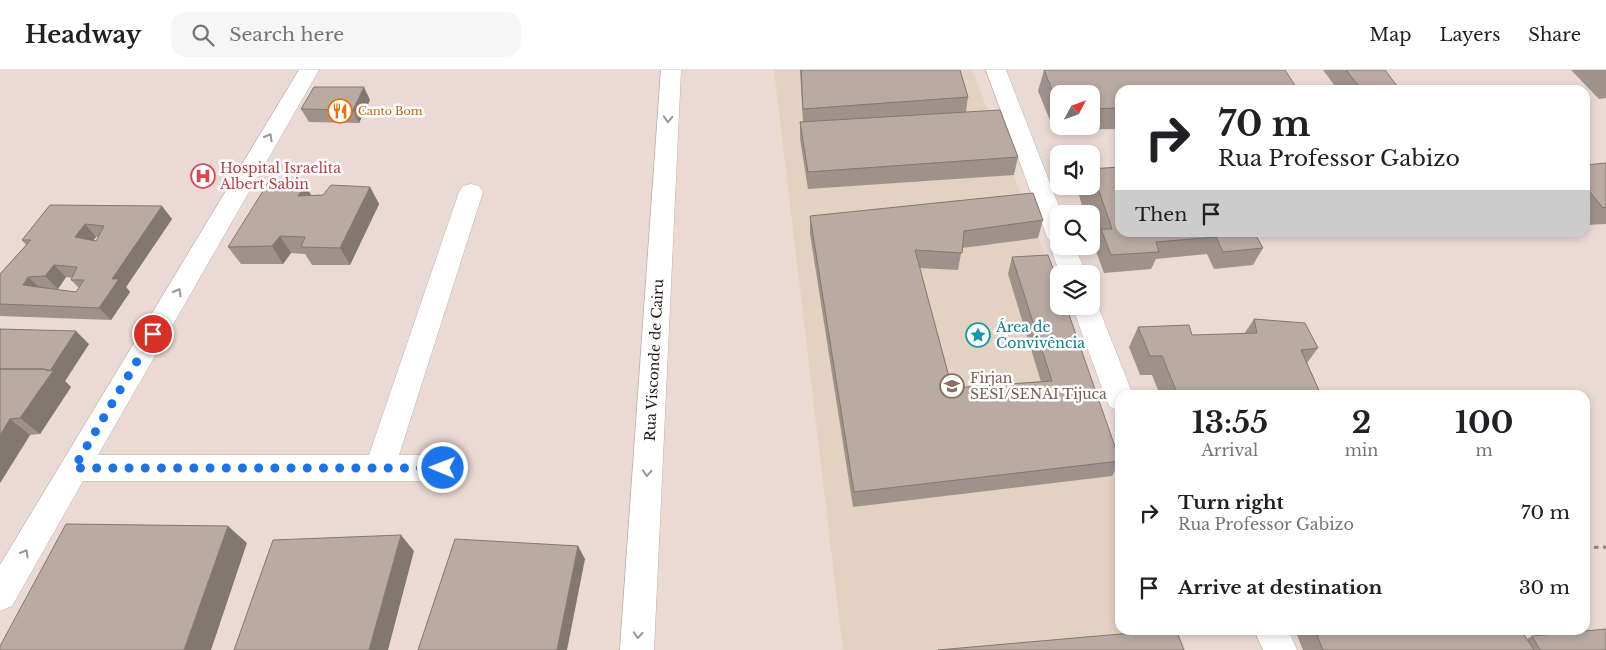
<!DOCTYPE html>
<html lang="en">
<head>
<meta charset="utf-8">
<style>
	body { margin:0; font-family:"Libre Baskerville",serif; background:#f6f6f6; color:#202124; height:100vh; display:flex; flex-direction:column; font-size:19px; white-space:nowrap }
	* { box-sizing:border-box; margin:0 }
	p { font-size:16px; color:#757577 }
	.icon { flex:none; width:28px; height:28px; fill:none; stroke:currentColor; stroke-width:2; stroke-linecap:round; stroke-linejoin:round }
	.map { position:relative; flex:1; overflow:hidden }
	.panel { position:absolute; left:1115px; top:320px; width:475px; height:245px; display:flex; flex-direction:column; background:#fff; border-radius:15px; box-shadow:0 2px 8px #0003 }
	.panel>* { flex:none }
	.banner { position:absolute; left:1115px; top:15px; width:475px; height:152px; border-radius:15px; box-shadow:0 2px 8px #0003; background:#fff; color:#202124; overflow:hidden }
	.needle { width:32px; rotate:49deg }
	.tools { position:absolute; left:1050px; top:15px; display:grid; gap:10px }
	.tools a { display:grid; place-items:center; width:50px; height:50px; border-radius:10px; background:#fff; box-shadow:0 2px 8px #0003; font-size:25px }
	.pin { position:absolute; display:grid; place-items:center; width:42px; height:42px; color:#fff; margin:-21px; border:2px solid #fff; border-radius:50%; box-shadow:0 1px 5px #0007 }
	.me { position:absolute; width:55px; margin:-28px; rotate:271deg; stroke-linejoin:round; filter:drop-shadow(0 0 4px #0008) }
	.turn { display:flex; align-items:center; gap:18px; height:105px; padding:0 20px; font-size:22px }
	.turn .icon { width:65px; height:65px; stroke-width:2.5 }
	.turn b { display:block; font-size:35px; line-height:42px }
	.then { display:flex; align-items:center; height:48px; padding:0 20px; background:#0003; gap:10px; font-size:19px }
	.eta { display:flex; justify-content:space-evenly; align-items:center; height:85px; text-align:center }
	.eta b { font-size:30px; font-weight:700; line-height:35px }
	ul { padding:0; list-style:none }
	li { display:flex; align-items:center; gap:15px; height:75px; padding:0 20px }
	li div { flex:1 }
	li b { display:block; font-size:19px }
	li em { font-style:normal }
	header { display:flex; align-items:center; gap:30px; box-sizing:border-box; height:70px; padding:0 25px; background:#fff; border-bottom:1px solid #e0e0e0 }
	header strong { font-size:24px }
	nav { display:flex; gap:28px; margin-inline-start:auto; font-size:18px }
	.search { width:350px; height:45px; background:#f6f6f6; display:flex; align-items:center; gap:12px; box-sizing:border-box; padding:0 18px; border-radius:15px; color:#757577; font-size:19px }
	.map>svg:first-child { display:block }
</style>
</head>
<body>
<header>
<strong>Headway</strong>
<div class="search"><svg class="icon" aria-label="search" viewBox="0 0 24 24"><circle cx="10" cy="10" r="6"/><path d="M15 15l6 6"/></svg>Search here</div>
<nav><a>Map</a><a>Layers</a><a>Share</a></nav>
</header>
<div class="map">
<svg width="1606" height="580" viewBox="0 0 1606 580">
	<rect width="100%" height="100%" fill="#ebdad4"/>
	<path fill="#e3d1c1" d="M774,0h198l87,221v15h5l56,159v165h58l8,20h-343z"/>
	<g fill="none" stroke-linecap="round" stroke-linejoin="round">
		<g stroke="#c1b1ab" stroke-width="1">
			<path id="minor" d="M299,0h20l-221,385h271l90,-263 4,-6 8,-2 8,2 4,6 -84,263h44l11,4 4,9 -4,9 -11,4h-360l-71,125 -12,5v-46z
				M661,0h20l-27,580h-34z
				M986,0h20l56,144h-3v32h16l11,28h-26l-10,-28 1,-3 -4,-6z
				M1091,228l3,1 4,7 35,89h-13v16l-10,-4 -4,-8 -34,-93h19z
				M1254,560h34l9,20h-34z"/>
		</g>
		<path stroke="#908580" stroke-width="3" stroke-dasharray="4.5 4.5" stroke-linecap="butt" d="M1585,478l21,-1"/>
		<use href="#minor" fill="#fff" fill-rule="evenodd"/>
	</g>
	<path fill="#9f928b" fill-rule="evenodd" d="M800,0h160l8,27 -2,15 52,45 -4,18 -206,14 -8,-50v-17h3z
		M1044,0l76,20v39l-66,1 -16,-39zM1059,24h32v32h-32z
		M1323,0h62l15,20h-62z
		M1571,0h35v28l-7,1z
		M370,30l-11,23 -50,-1 -8,-13z
		M1606,93v61l-20,1 -1,-1v-59z
		M1091,99l29,63h134l9,16 -10,17 -39,4 -7,-15 -51,5 -5,10 -47,4 -10,-27 6,-16 -7,-22 -10,2 -6,-23v-1h14z
		M370,117l9,17 -29,61h-38l-7,-11 -14,-1 -8,11h-42l-13,-17 83,-52h12z
		M50,135l122,14 -46,68 4,5 -19,28 -111,-4v-42l26,-29 -4,-5zM96,167h2l-2,4 -3,-1zM66,207l6,1 -1,2 8,8 -3,4 -24,-3h6z
		M810,146l233,4 -5,18 -76,10 -4,22 -39,-2 33,120 89,-6 -33,-108 4,-17 108,204 -8,15 -259,31 -43,-273z
		M1321,162h91l-89,4z
		M1254,249l64,29 -11,15 14,32h-161l-8,-20h-12l-11,-28 9,-20 54,8 52,-1z
		M0,259l89,15 -24,37 6,6 -31,47 -10,1 -30,48z
		M1295,560h226l6,9 5,-3 74,14h-303z"/>
	<path fill="#827771" d="M364,17l6,13 -11,23 -6,-13z
		M305,114l10,18 -17,-6z
		M370,117l9,17 -29,61 -10,-17z
		M162,136l10,13 -46,68 4,5 -19,28 -12,-12 13,-29z
		M85,154l11,13 -9,12 -12,-12z
		M280,166l11,17 -8,11 -11,-18z
		M54,195l12,12 -8,12 -13,-13z
		M28,207l13,12 -18,-4z
		M76,261l13,13 -24,37 6,6 -31,47 -20,-16 28,-45z
		M10,349l20,16 -30,48v-48z
		M228,456l19,17 -36,107h-27z
		M401,465l13,16 -26,99h-19z
		M578,476l7,13 -18,91h-10z"/>
	<path fill="#b9aaa2" stroke="#827771" fill-rule="evenodd" d="M801,0h159l8,27 -165,12z
		M1044,0h241l13,20h-178v18l-29,1v-15h-32v13z
		M1346,0h39l15,20h-38z
		M314,17h50l-11,23 -52,-1z
		M1000,40l18,47 -210,15 -8,-50z
		M1606,93v44l-3,1 -18,-22v-21z
		M1119,97l1,4v61h134l9,16 -40,4 -7,-15 -60,5 3,10 -48,3 -10,-26h11l-13,-38 -10,1 -2,-6h4v-17z
		M268,113l37,1 -7,12 25,-1 8,-10 39,2 -30,61 -39,-1 4,-10 -25,-1 -8,10 -44,1z
		M1033,123l10,27 -79,11 -2,22 -47,-3 37,138 100,-7 -40,-124 36,-2 11,30v21h7l54,155 -266,31 -44,-276z
		M50,135l112,1 -50,73h7l-20,29 -99,-4v-30l31,-34h-9zM85,154l19,2 -8,15 -21,-4zM54,195l23,2 -6,13h13l-8,12 -53,-7 5,-8 17,-1z
		M1254,249l51,4 13,25 -17,2 20,45h-143l-16,-39h-12l-12,-29 51,-2 3,10 65,-2z
		M0,259l76,2 -26,40 -7,-2h-43z
		M0,299h43l10,2 -33,47 -10,1 -10,16z
		M66,454l162,2 -44,124h-184v-4z
		M401,465l-32,115h-135l39,-110z
		M455,469l123,7 -21,104h-139z
		M1606,559v21h-66l-8,-14z
		M1166,560h10l8,20h-246z
		M1315,560h206l13,20h-211z"/>
	<defs><path id="oneway-chevron" d="M-2-3.5L2.5 0L-2 3.5" fill="none" stroke-width="1.6" stroke-linecap="round" stroke-linejoin="round" transform="scale(1.25)"/></defs>
	<g stroke="#9a9897">
		<use href="#oneway-chevron" transform="translate(668 49) rotate(93)"/>
		<use href="#oneway-chevron" transform="translate(269 67) rotate(-60)"/>
		<use href="#oneway-chevron" transform="translate(178 222) rotate(-60)"/>
		<use href="#oneway-chevron" transform="translate(647 403) rotate(93)"/>
		<use href="#oneway-chevron" transform="translate(25 483) rotate(-60)"/>
		<use href="#oneway-chevron" transform="translate(638 565) rotate(93)"/>
	</g>
	<g fill="none" stroke-linecap="round" stroke-linejoin="round">
		<path stroke="#1a73e8" stroke-width="9" stroke-dasharray="0 16.2" d="M153,264l-79,134h369"/>
	</g>
	<defs>
		<g id="restaurant-ring" transform="scale(1.25)"><circle r="9.5" fill="#fff" stroke="#e8710a" stroke-width="1.5"/><path d="M-5-6h1v4h1v-4h1v4h1v-4h1v5L-1.5 .5V6h-2V.5L-5-1ZM5-6V6H3V1.5H1.5Q1.5-4 5-6Z" fill="#e8710a"/></g>
		<g id="hospital-ring" transform="scale(1.25)"><circle r="9.5" fill="#fff" stroke="#e0444e" stroke-width="1.5"/><path d="M-5-5h3v3.5h4V-5h3V5h-3V1.5h-4V5h-3Z" fill="#e0444e"/></g>
		<g id="sight-ring" transform="scale(1.25)"><circle r="9.5" fill="#fff" stroke="#0f9aa8" stroke-width="1.5"/><path d="M0-6L1.8-2.2L6-1.7L2.9 1.2L3.7 5.4L0 3.3L-3.7 5.4L-2.9 1.2L-6-1.7L-1.8-2.2Z" fill="#0f9aa8"/></g>
		<g id="university-ring" transform="scale(1.25)"><circle r="9.5" fill="#fff" stroke="#8d6e63" stroke-width="1.5"/><path d="M0-5L7-2L0 1L-7-2ZM-4 1L0 2.5L4 1V4Q0 6-4 4Z" fill="#8d6e63"/></g>
	</defs>
	<g fill-rule="evenodd">
		<use href="#restaurant-ring" x="340" y="41"/>
		<use href="#hospital-ring" x="203" y="106"/>
		<use href="#sight-ring" x="978" y="265"/>
		<use href="#university-ring" x="952" y="316"/>
	</g>
	<g text-anchor="middle" stroke-width="5" stroke-linejoin="round" paint-order="stroke">
		<g font-size="11" fill="#c56008" stroke="#fff" text-anchor="start">
			<text x="358" y="45">Canto Bom</text>
		</g>
		<g font-size="14" fill="#be3a42" stroke="#fff" text-anchor="start">
			<text x="220" y="103">Hospital Israelita<tspan x="220" dy="16">Albert Sabin</tspan></text>
		</g>
		<g font-size="14" fill="#0d838f" stroke="#fff" text-anchor="start">
			<text x="996" y="262">Área de<tspan x="996" dy="16">Convivência</tspan></text>
		</g>
		<g font-size="14" fill="#1f1a17" stroke="#fff">
			<text transform="translate(654 290) rotate(-87)" y="5">Rua Visconde de Cairu</text>
		</g>
		<g font-size="14" fill="#785e54" stroke="#fff" text-anchor="start">
			<text x="970" y="313">Firjan<tspan x="970" dy="16">SESI/SENAI Tijuca</tspan></text>
		</g>
	</g>
</svg>
<div class="tools">
<a><svg class="needle" viewBox="-14 -14 28 28"><path d="M0-13l5 13h-10z" fill="#e53935"/><path d="M0 13l5-13h-10z" fill="#757577"/></svg></a>
<a><svg class="icon" aria-label="sound" viewBox="0 0 24 24"><path d="M4 9h4l5-4v14l-5-4H4zM17 9q2 3 0 6"/></svg></a>
<a><svg class="icon" aria-label="search" viewBox="0 0 24 24"><circle cx="10" cy="10" r="6"/><path d="M15 15l6 6"/></svg></a>
<a><svg class="icon" aria-label="layers" viewBox="0 0 24 24"><path d="M12 4l9 5-9 5-9-5zM3 14l9 5 9-5"/></svg></a>
</div>
<div class="pin" style="left:153px;top:264px;background:#d93025"><svg class="icon" aria-label="arrive" viewBox="0 0 24 24"><path d="M6 21V4h12l-3 4 3 4H6"/></svg></div>
<svg class="me" style="left:443px;top:398px" viewBox="-20 -20 40 40"><circle r="17" fill="#1a73e8" stroke="#fff" stroke-width="3"/><path d="M0-11L8 9 0 5-8 9z" fill="#fff"/></svg>
<div class="banner">
<div class="turn"><svg class="icon" aria-label="right" viewBox="0 0 24 24"><path d="M7 20v-9h11M14 6l5 5-5 5"/></svg><div><b>70 m</b>Rua Professor Gabizo</div></div>
<div class="then">Then<svg class="icon" aria-label="arrive" viewBox="0 0 24 24"><path d="M6 21V4h12l-3 4 3 4H6"/></svg></div>
</div>
<section class="panel">
<div class="eta">
<div><b>13:55</b><p>Arrival</p></div>
<div><b>2</b><p>min</p></div>
<div><b>100</b><p>m</p></div>
</div>
<ul>
<li><svg class="icon" aria-label="right" viewBox="0 0 24 24"><path d="M7 20v-9h11M14 6l5 5-5 5"/></svg><div><b>Turn right</b><p>Rua Professor Gabizo</p></div><em>70 m</em></li>
<li><svg class="icon" aria-label="arrive" viewBox="0 0 24 24"><path d="M6 21V4h12l-3 4 3 4H6"/></svg><div><b>Arrive at destination</b></div><em>30 m</em></li>
</ul>
</section>
</div>
</body>
</html>
